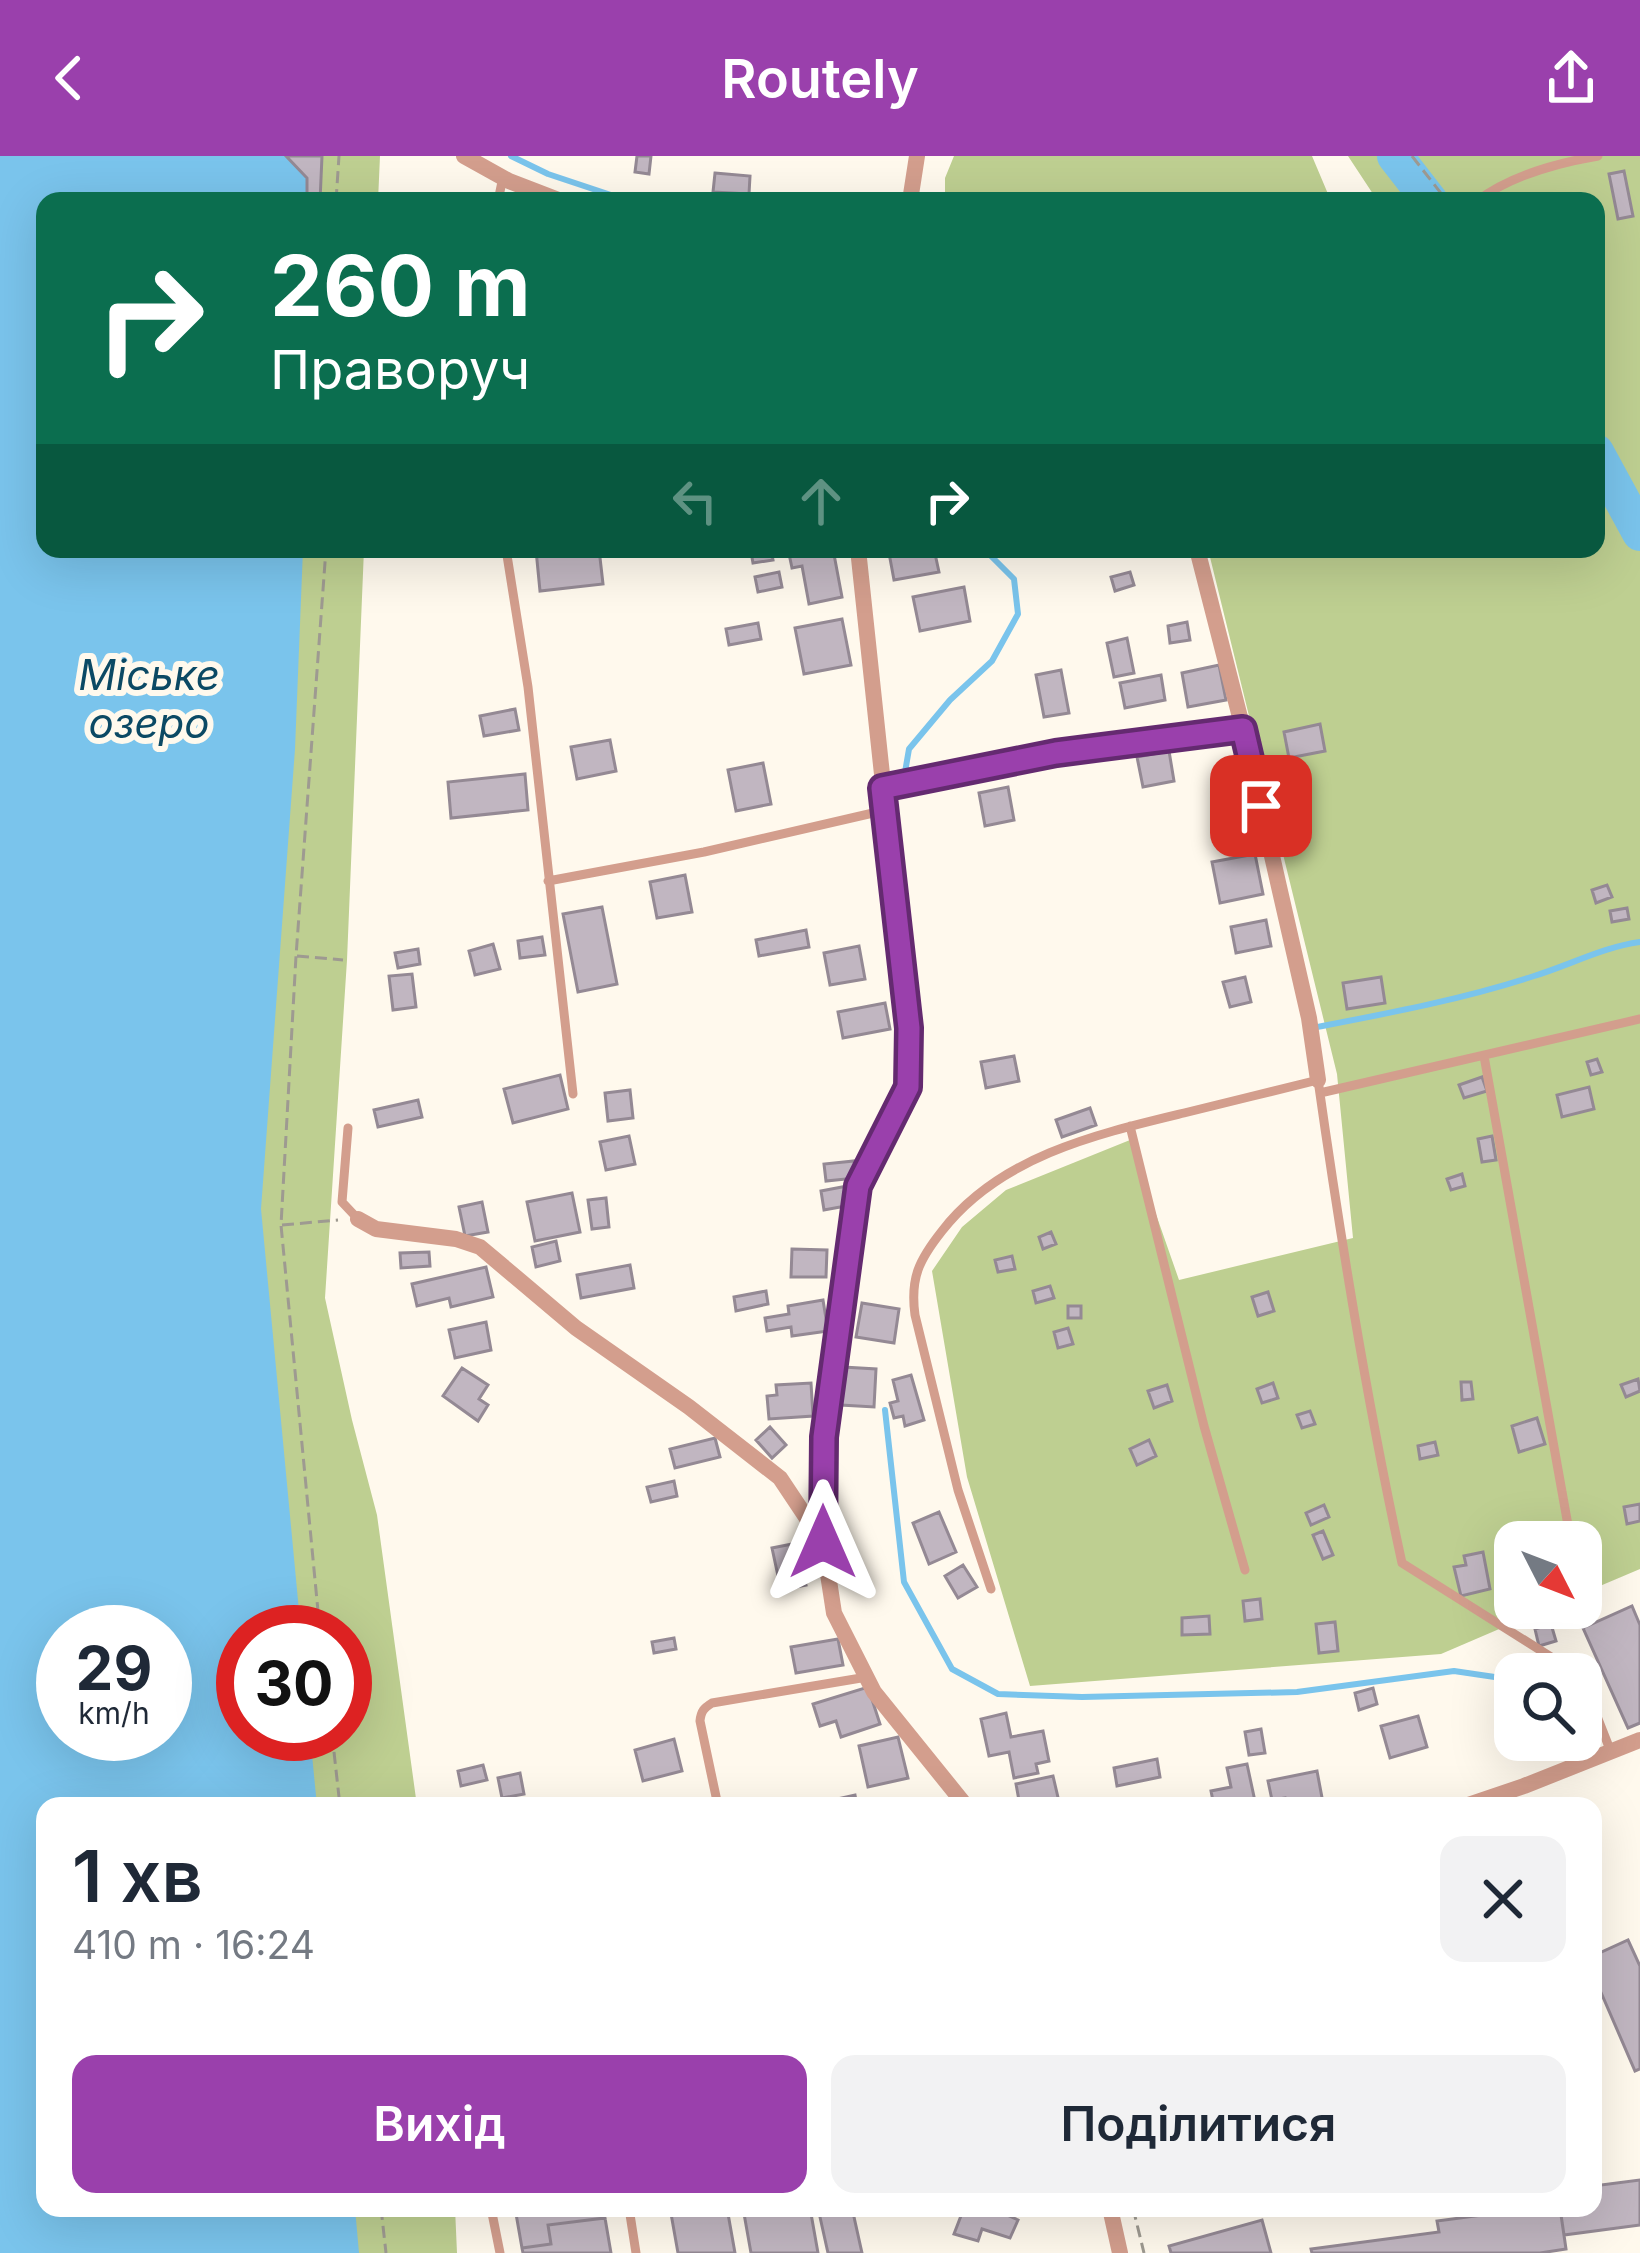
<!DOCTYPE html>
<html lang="uk">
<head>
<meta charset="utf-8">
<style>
	body { margin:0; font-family:Inter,sans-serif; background:#f2f2f3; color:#1f2937; height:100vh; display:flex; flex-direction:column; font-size:45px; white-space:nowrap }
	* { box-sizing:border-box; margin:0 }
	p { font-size:39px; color:#747a83 }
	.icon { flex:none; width:66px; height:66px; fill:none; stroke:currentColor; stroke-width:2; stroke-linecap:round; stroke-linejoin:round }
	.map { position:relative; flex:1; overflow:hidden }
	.sheet { position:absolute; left:36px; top:1641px; width:1566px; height:420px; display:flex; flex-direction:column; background:#fff; border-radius:24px; box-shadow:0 12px 48px #0002 }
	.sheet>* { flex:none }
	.top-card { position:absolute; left:36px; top:36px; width:1569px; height:366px; border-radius:24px; box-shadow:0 12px 48px #0002; background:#0b6e4f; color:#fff; overflow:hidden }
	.needle { width:78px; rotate:132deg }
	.fabs { position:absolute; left:1494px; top:1365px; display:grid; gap:24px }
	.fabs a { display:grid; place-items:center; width:108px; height:108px; border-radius:24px; background:#fff; box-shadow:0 12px 48px #0002; font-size:60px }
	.speed { position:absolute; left:36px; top:1449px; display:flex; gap:24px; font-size:60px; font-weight:700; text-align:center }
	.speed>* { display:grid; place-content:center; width:156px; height:156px; border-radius:50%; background:#fff; box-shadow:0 12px 48px #0002; line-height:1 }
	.speed small { font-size:30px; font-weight:400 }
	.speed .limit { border:18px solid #d22; background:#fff; color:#111 }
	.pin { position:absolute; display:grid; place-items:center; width:102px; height:102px; color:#fff; margin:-51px; border-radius:24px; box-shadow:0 6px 18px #0006 }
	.me { position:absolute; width:132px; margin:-66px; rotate:0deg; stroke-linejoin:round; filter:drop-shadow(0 0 9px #0008) }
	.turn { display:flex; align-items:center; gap:42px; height:252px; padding:0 36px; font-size:54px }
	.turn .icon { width:156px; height:156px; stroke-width:2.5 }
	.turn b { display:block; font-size:84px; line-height:102px }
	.lanes { display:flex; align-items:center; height:114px; padding:0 36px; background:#0003; justify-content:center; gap:60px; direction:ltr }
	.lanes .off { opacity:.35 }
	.round { display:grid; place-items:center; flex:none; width:126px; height:126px; border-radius:24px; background:#f2f2f3 }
	.headline { display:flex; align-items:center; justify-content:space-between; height:204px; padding:0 36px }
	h1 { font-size:72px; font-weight:600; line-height:90px }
	.primary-button { display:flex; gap:24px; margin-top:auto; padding:24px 36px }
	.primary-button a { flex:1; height:138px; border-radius:24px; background:#9a40ac; color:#fff; font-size:48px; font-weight:600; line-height:138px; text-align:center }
	.primary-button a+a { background:#f2f2f3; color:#1f2937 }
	header { display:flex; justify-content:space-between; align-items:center; height:156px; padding:0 36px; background:#9a40ac; color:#fff; font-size:54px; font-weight:600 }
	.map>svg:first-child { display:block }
</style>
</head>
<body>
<header><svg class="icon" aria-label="back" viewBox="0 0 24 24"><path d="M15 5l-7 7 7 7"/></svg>Routely<svg class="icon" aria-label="share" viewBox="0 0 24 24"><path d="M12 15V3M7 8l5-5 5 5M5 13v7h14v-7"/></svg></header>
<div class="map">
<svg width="1640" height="2097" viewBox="0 0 1640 2097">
	<rect width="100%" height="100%" fill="#fff9ed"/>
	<path fill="#becf91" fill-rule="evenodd" d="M0,0h380l-2,45h-333v348h319l-17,411 -22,338 27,122 25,95 40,291h-372v402h410l2,45h-457zM63,1476h102v102h-102zM243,1476h102v102h-102z
		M954,0h358l19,45h-386v-23z
		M1348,0h292v1413l-59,25v-52h-66v66h33l-107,46 -411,32 -63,-209 -35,-206 30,-44 44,-37 124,-50 49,140 174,-42 -16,-164 -129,-525h388v-348h-223l2,-4z"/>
	<path fill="#7ac4ec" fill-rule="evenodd" d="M0,0h286l21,22v23h-262v348h258l-8,200 -34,460 40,423h-58v102h67l7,72h-272v402h310l4,45h-359zM63,1476h102v102h-102z"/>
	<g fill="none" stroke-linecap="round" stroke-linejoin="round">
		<path stroke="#7ac4ec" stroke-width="6" d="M511,0l37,18 81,27
			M904,622l5,-29 41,-49 42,-39 26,-47 -4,-35 -26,-26 -11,-4
			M1317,871c73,-14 147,-28 217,-51 36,-11 69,-29 106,-34
			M885,1254l19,172 48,87 46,25 84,3 215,-5 157,-21 61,9
			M1581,1562l12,16"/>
		<path stroke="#7ac4ec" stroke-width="36" d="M1395,0l35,45
			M1596,296l44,81"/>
	</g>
	<path fill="#c1b6c1" stroke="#948994" stroke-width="3" d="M286,0h36l-2,45h-13v-23z
		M637,0h14l-2,18 -14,-2z
		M1624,15l9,45 -15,3 -9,-45z
		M715,17l35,3 -1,18 -36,-2z
		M599,393l4,35 -63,7 -4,-41z
		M771,393l2,11 -20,3 -2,-11z
		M788,393h45l9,48 -33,7 -7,-38 -10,2z
		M906,393h28l5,23 -45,8 -5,-27z
		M779,416l3,15 -24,5 -3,-15z
		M1130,416l4,13 -19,6 -4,-14z
		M964,431l6,34 -50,10 -7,-34z
		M842,463l9,46 -47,9 -9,-46z
		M1187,466l3,18 -20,3 -2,-17z
		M758,467l3,16 -32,6 -3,-16z
		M1127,482l7,35 -20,4 -7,-34z
		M1219,509l7,35 -38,7 -6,-34z
		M1061,514l8,43 -25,4 -8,-42z
		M1161,519l4,25 -40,8 -5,-25z
		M515,553l4,21 -35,6 -4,-20z
		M1320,568l5,27 -36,7 -5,-26z
		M610,584l6,31 -39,8 -6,-32z
		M1169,595l5,30 -31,6 -6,-30z
		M763,607l8,41 -35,7 -8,-41z
		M525,618l3,36 -77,8 -3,-36z
		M1008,631l6,33 -29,6 -6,-33z
		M1255,698l8,40 -43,9 -8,-41z
		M685,719l7,37 -35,6 -7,-36z
		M1607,729l5,12 -16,6 -4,-13z
		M602,751l15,77 -39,8 -15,-78z
		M1627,752l2,11 -17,3 -2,-11z
		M1266,764l5,26 -35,7 -5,-26z
		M806,774l3,17 -50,9 -3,-16z
		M542,781l3,18 -25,3 -2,-17z
		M493,788l7,25 -25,6 -6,-24z
		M859,790l6,33 -35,6 -6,-32z
		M418,793l2,15 -22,4 -3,-15z
		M412,818l4,33 -23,3 -4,-34z
		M1245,821l6,25 -21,5 -7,-25z
		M1381,821l4,26 -38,6 -4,-26z
		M885,847l5,26 -47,9 -5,-26z
		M1014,900l5,25 -33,7 -5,-26z
		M1597,903l5,13 -11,3 -4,-13z
		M560,919l8,34 -55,14 -9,-34z
		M1482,921l5,14 -23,7 -5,-13z
		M1589,931l5,22 -32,8 -5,-22z
		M630,934l3,28 -25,3 -3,-28z
		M418,944l4,17 -44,10 -4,-17z
		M1090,952l6,17 -34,12 -6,-17z
		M629,980l6,28 -29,6 -6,-28z
		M1492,980l4,24 -14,2 -4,-23z
		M854,1005l2,17 -30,3 -2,-17z
		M1462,1018l3,12 -14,4 -4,-11z
		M847,1030l4,19 -27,5 -3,-19z
		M572,1037l8,39 -45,9 -8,-39z
		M606,1042l3,29 -17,2 -4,-29z
		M482,1046l6,30 -23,4 -6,-29z
		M1051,1076l5,12 -13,5 -4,-12z
		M556,1085l4,20 -24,6 -4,-20z
		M792,1093l35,1 -1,27h-35z
		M429,1096l1,14 -29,2 -1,-15z
		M1012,1100l3,13 -17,3 -3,-12z
		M630,1109l4,23 -53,10 -4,-23z
		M486,1111l7,30 -42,10 -2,-9 -32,8 -5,-22z
		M1050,1130l4,12 -18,5 -3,-12z
		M766,1135l2,13 -32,7 -2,-14z
		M1268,1136l6,19 -16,5 -6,-19z
		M823,1144l5,31 -36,5 -1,-9 -24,4 -2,-13 24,-4 -1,-8z
		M862,1147l37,6 -5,34 -38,-6z
		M1068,1150h13v12h-13z
		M486,1166l5,28 -36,8 -6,-28z
		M1068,1172l5,16 -15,4 -4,-16z
		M843,1211l33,2 -2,38 -33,-2z
		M462,1212l26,17 -9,14 9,6 -10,16 -35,-25z
		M911,1219l13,45 -19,6 -2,-10 -9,2 -4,-15 8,-2 -5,-21z
		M1638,1223l2,12 -14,6 -5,-12z
		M1461,1226h10l2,17 -11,1z
		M811,1227l2,33 -44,3 -2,-23 10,-1 -1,-10z
		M1273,1227l5,15 -16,5 -5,-14z
		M1167,1229l5,16 -18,7 -6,-17z
		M1310,1255l5,13 -13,4 -5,-13z
		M1537,1262l8,26 -26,8 -7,-26z
		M770,1271l16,18 -14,13 -16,-18z
		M715,1282l5,19 -45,11 -5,-19z
		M1149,1284l7,16 -19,9 -7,-16z
		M1435,1286l3,13 -18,4 -2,-13z
		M674,1325l3,15 -26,6 -4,-15z
		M1640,1348v17l-13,3 -3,-17z
		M1324,1349l5,12 -18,8 -5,-12z
		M939,1356l17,40 -27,12 -16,-41z
		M1323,1375l10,24 -10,4 -10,-24z
		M797,1387l9,42 -25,5 -9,-42z
		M1483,1396l7,37 -29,7 -7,-29 12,-2 -2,-9z
		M963,1409l14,22 -19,11 -13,-22z
		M1260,1443l2,20 -17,2 -2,-20z
		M1632,1450l8,19v98l-12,5 -45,-100z
		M1209,1460l1,18 -28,1v-17z
		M1335,1466l3,29 -19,2 -3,-29z
		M1551,1468l5,17 -17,5 -4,-17z
		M674,1482l2,11 -22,4 -2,-11z
		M838,1483l5,26 -47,8 -5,-26z
		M868,1531l12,37 -39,13 -5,-16 -16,5 -7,-22z
		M1373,1532l4,16 -18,6 -4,-17z
		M1006,1557l5,24 32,-6 6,30 -13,3 2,9 -24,5 -5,-26 -20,4 -8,-37z
		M1418,1560l9,31 -37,11 -9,-32z
		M1261,1573l4,24 -16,2 -4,-23z
		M898,1581l10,41 -40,9 -9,-41z
		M674,1583l8,32 -39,10 -8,-31z
		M1157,1603l3,18 -43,9 -3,-18z
		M1247,1608l9,42h-42l-3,-15 20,-4 -4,-19z
		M483,1609l4,15 -26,6 -3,-15z
		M1317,1615l6,32 -37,3 -1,-8 -13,2 -4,-19z
		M520,1617l4,21 -22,4 -4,-20z
		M1053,1620l7,30h-40l-4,-22z
		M855,1639l2,11h-42v-2z
		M1628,1784l12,26v103l-5,2 -42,-97v-18z
		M1640,2024v45l-76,10 2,14 -26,4h-228l-1,-4 128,-17 -2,-11 99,-13h57v-22z
		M1640,2024v45l-76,10 -4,-27h33v-22z
		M515,2052h88l2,10 -57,7 3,19 -29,4z
		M670,2052h57l8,45h-57z
		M743,2052h67l8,45h-67z
		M818,2052h34l10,45h-34z
		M964,2052h45l-2,7 11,5 -8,18 -28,-9 -4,12 -24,-7z
		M1536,2052h24l6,41 -26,4h-228l-1,-4 128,-17 -2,-11z
		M605,2062l6,35h-88l-1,-5 29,-4 -3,-19z
		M1262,2064l9,33h-100l-2,-7z"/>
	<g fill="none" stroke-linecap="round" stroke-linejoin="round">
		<path stroke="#9e9a91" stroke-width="3" stroke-dasharray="12 6" stroke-linecap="butt" d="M1412,0l35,45
			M336,45l3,-45
			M297,800l46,4
			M282,1069l56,-5
			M320,1476l-39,-407 15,-269 30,-407
			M332,1578l8,72
			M381,2052l5,45
			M1133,2052l11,45"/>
		<path stroke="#d39e8d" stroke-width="9" d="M498,45l5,-24
			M1477,45c34,-26 80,-38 121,-45
			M506,393l22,138 45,407
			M882,631l174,-34 187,-24
			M548,725l156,-29 182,-42
			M1484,900l87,486
			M1320,937l320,-74
			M1130,970l74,300 41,144
			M348,972l-6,74 16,17
			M991,1433l-33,-99 -43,-175c-5,-37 4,-55 27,-84 58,-75 155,-97 242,-118 45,-11 89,-22 134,-33 23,162 49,323 84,483l176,111
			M1581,1520l30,76
			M718,1650l-18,-85c1,-10 4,-13 12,-18l155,-26
			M491,2052l9,45
			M629,2052l7,45"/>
		<path stroke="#d39e8d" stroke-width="16" d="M464,0l45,25 52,20
			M910,45l7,-45
			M858,393l51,479 -1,59 -50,99 -35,251v105l11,71 40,79 92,114
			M1197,393l46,180 66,289 9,62
			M358,1063l18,10 80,10 24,8 96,81 113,79 91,71 42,63
			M1465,1650l59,-20 116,-46
			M1110,2052l10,45"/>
	</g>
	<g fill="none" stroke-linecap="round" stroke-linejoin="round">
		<g stroke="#642a70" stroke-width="30">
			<path id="route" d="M823,1386l1,-105 34,-251 50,-99 1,-59 -27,-240 174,-35 187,-24 18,77"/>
		</g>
		<use href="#route" stroke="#9a40ac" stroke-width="21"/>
	</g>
	<g text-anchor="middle" stroke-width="12" stroke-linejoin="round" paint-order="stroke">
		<g font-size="42" font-style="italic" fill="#0b4964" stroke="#fff9ed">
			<text x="149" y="534">Міське<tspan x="149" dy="48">озеро</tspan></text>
		</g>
	</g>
</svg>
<div class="fabs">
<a><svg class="needle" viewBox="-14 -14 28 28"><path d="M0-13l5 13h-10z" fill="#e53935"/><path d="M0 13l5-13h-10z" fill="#747a83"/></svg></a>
<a><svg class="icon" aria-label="search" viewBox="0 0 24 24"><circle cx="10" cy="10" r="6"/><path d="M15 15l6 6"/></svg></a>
</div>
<div class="speed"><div>29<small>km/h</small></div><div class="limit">30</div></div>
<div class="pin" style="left:1261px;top:650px;background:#d93025"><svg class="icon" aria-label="arrive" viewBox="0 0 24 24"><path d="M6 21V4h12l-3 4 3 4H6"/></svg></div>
<svg class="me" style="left:823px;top:1386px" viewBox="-20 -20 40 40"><path d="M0-17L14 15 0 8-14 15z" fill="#9a40ac" stroke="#fff" stroke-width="4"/></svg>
<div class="top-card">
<div class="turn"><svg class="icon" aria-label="right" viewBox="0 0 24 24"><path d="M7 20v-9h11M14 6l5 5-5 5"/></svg><div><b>260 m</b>Праворуч</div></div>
<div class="lanes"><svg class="icon off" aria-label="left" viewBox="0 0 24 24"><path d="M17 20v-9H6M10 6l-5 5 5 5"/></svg><svg class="icon off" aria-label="ahead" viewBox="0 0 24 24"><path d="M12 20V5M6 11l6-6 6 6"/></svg><svg class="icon" aria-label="right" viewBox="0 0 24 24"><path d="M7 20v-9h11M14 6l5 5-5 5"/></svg></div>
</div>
<section class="sheet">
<div class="headline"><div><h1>1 хв</h1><p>410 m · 16:24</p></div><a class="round"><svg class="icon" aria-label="close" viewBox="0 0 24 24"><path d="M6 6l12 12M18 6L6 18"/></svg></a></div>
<div class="primary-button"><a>Вихід</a><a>Поділитися</a></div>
</section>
</div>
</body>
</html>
